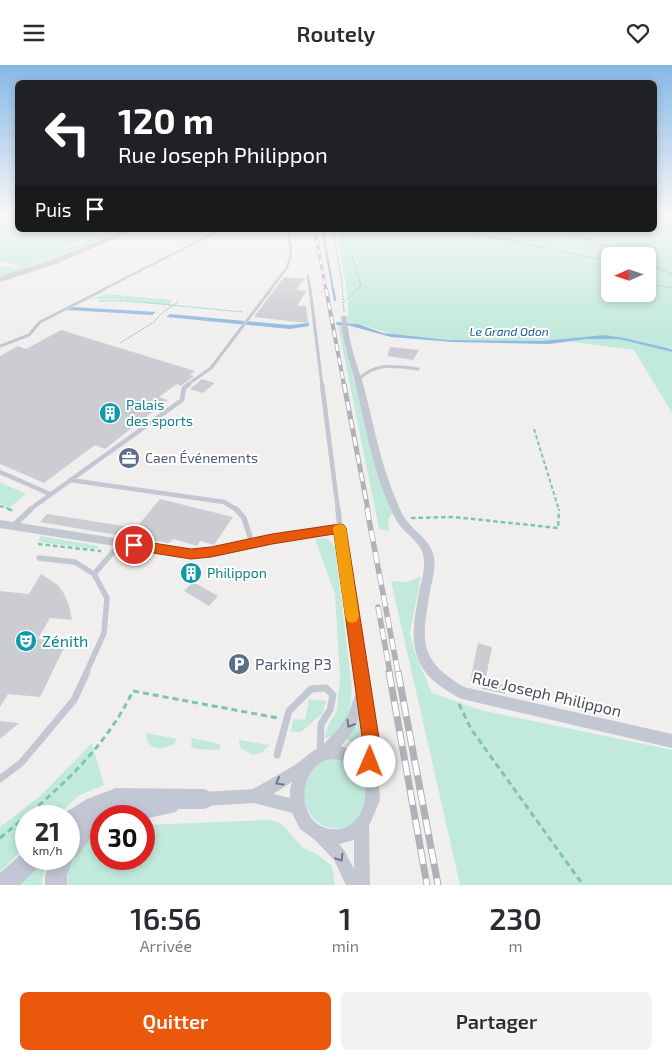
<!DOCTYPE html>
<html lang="fr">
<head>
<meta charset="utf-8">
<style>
	body { margin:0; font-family:"Exo 2",sans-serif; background:#f2f2f3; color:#2b2b33; height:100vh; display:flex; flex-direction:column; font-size:19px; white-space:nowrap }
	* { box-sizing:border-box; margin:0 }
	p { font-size:16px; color:#7c7c81 }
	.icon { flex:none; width:28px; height:28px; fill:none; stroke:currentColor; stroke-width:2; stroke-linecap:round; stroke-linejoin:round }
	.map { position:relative; height:820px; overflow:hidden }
	.sheet { display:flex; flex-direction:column; background:#fff; flex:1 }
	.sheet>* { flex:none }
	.guide { position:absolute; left:15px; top:15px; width:642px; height:152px; border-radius:8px; box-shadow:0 2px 8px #0003; background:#202124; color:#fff; overflow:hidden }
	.needle { width:32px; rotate:267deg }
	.buttons { position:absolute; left:601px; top:182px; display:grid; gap:10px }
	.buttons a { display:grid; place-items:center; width:55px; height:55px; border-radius:8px; background:#fff; box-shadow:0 2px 8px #0003; font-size:25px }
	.speed { position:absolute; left:15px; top:740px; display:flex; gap:10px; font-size:25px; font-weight:700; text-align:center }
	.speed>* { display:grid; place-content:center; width:65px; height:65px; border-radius:50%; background:#fff; box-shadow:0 2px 8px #0003; line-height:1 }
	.speed small { font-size:12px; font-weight:400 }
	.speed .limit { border:8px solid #d22; background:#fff; color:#111 }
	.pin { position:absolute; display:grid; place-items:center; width:42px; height:42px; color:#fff; margin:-21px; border:2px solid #fff; border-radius:50%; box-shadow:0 1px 5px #0007 }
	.me { position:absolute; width:55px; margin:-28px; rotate:1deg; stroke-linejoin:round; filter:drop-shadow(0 0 4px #0008) }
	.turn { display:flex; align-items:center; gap:18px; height:105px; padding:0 20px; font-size:22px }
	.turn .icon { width:65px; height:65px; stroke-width:2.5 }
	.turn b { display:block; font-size:35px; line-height:42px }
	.then { display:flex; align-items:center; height:48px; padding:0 20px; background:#0003; gap:10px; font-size:19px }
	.eta { display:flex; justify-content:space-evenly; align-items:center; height:85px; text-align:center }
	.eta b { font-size:30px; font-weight:600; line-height:35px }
	.primary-button { display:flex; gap:10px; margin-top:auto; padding:10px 20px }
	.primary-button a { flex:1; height:58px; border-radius:8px; background:#ea580c; color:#fff; font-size:20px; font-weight:600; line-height:58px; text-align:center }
	.primary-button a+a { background:#f2f2f3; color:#2b2b33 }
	header { display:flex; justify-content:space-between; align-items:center; height:65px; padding:0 20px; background:#fff; font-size:22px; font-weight:600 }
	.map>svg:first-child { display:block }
</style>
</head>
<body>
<header><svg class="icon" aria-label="menu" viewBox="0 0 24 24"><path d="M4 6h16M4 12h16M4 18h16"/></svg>Routely<svg class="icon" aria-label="heart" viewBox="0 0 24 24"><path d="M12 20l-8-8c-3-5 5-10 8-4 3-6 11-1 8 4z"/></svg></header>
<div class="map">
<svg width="672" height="820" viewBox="0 0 672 820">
	<rect width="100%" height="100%" fill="#f1efee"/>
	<path fill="#c1eadc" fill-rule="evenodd" d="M0,152h17l1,13h91l-42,16c-6,8 -54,27 -67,32v-13l15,4 5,-3 -20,-5z
		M655,152h17v196l-38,-63 -62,-8 11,-5c-57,7 -118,6 -176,0 -20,-3 -39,-12 -59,-15v-24l-11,-68h318zM610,191h38v38h-38z
		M115,165h9l-91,36 38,-20z
		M107,229l66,6 -4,5 -40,-5 -38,-1z
		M338,260h5l10,53 39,135 -4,7 1,11 -10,-2z
		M0,417l26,12 -17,14 -9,-4z
		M40,471l58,10v2l-2,1 -57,-7z
		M327,473l8,9 17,141 -3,27 -13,19 -12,5 4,-13 9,-16 3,-31 -5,-85 -20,-55z
		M421,511l-11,57 5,20 17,40 48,17 192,40v135h-212l-69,-304 16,1z
		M309,634l17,2 -3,12 -22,19h-10l2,-13 12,1z
		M364,647l3,40 -20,-13z
		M146,668l31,6 -4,6c-13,5 -27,5 -27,-12z
		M192,673l28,6 1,3 -3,3 -22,-1 -5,-3z
		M239,676v-1l31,5 -9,8 -8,2 -13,-7z
		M92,678l12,42 -26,11 -21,20h-31v30l-26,26v-45l40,-31z
		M331,693c51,2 41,77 0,70 -7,-2 -15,-5 -19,-12 -17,-23 -6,-49 19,-58z
		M269,755l12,3 22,25 14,6 15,12 3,19h-267c-3,-23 14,-44 33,-55v29h43v-34z
		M41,794h10l-8,16 -1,10h-28z"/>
	<path fill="#93bbe2" d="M73,242l83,5 -4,3 -85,-5z
		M170,249l120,11 19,-2v3l-19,3 -124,-12z
		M336,257l22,2 25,9 64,7 94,1 64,-6 19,3 43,10 5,2v2l-53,-13h-32l-38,5 -96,-2 -62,-5 -44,-12h-10z"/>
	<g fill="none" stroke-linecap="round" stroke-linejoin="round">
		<path stroke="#93bbe2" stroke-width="2" d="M323,168l10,57"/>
		<path stroke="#93bbe2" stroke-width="2.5" d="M333,224l2,11"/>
	</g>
	<path fill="#cccdd2" d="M284,212l20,2 -8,11 10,1 -1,2 -8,13h9l2,17 -54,-6z
		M61,265l134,41 -5,4 4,1 -13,10 -4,-2 -18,13 9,3 -63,49 -10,-4 -51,38 -44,-19v-108l18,-10 8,3z
		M390,282l29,3 -6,10 -26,-4z
		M202,314l13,4 -12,10 -13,-4z
		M160,434l73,18 -19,28 -14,-4 -3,5 -24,-7 -4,4 -38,-6 -2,-8 -5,1 -7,5 -77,-13 7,-8 89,14z
		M41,509l17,11 5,7 6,13 3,15 -22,-2 -12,21 29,3 -27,55 -32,-3 -8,13v-116l29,3z
		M193,517l25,14 -9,10 -25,-15z
		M478,578l14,4 -7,35 20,3v9l-23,-5 1,-3 -13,-5z
		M0,656l19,2 -19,16z"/>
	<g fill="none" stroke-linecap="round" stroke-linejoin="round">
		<path stroke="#7dc4b5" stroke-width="1" stroke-dasharray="2 1" stroke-linecap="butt" d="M333,165l9,52 2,30
			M459,165l151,31
			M564,165l66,26
			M296,167l37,-2
			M648,199l24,10
			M648,218l24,5
			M99,236h29l115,11
			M343,238l18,-17 -9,-31
			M120,278l34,-21 8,-9 17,-12"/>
		<path stroke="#7dc4b5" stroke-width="2" stroke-dasharray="4 2.5" stroke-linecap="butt" d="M534,364l25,81
			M0,441l12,4"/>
		<path stroke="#7dc4b5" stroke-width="2.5" stroke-dasharray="4.5 3" stroke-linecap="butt" d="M8,444l7,2
			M411,453l43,-1 104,11 1,-19
			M38,479l63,7
			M131,490l4,8 15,-5"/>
		<path stroke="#7dc4b5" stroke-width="3" stroke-dasharray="6 4" stroke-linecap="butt" d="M459,639l12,25 112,156
			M0,773c53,-44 102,-84 133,-147l145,27"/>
		<path stroke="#c3c7d2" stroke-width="2.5" d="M308,211l2,14
			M102,225l118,-60
			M270,225l16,-21 4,-10 1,-11 -3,-14 3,-4"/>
		<path stroke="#c3c7d2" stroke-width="3" d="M310,224l12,96
			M0,281l29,-11 11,-13 65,-33
			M358,315c17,-18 37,-14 60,-11
			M187,320l24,-17 60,-79"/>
		<path stroke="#c3c7d2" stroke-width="4.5" d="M322,319l16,126
			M0,407l50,22
			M70,415l154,22 13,8
			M29,445l153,-110 2,-12 5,-4"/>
		<path stroke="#c3c7d2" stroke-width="5.5" d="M236,444l8,9 8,25
			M338,444l2,19
			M13,461l18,-17
			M39,493l36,4 19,12
			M86,608l18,-40 3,-35 -13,-24 27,-31 5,-9"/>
		<path stroke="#c3c7d2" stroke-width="7" d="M277,690l12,-44 22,-22 15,-1 7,7 -3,15 -9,14 -1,30
			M0,714l21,-16 53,-63 13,-28"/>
		<path fill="#c3c7d2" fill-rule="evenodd" d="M344,250l3,2c1,25 10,47 17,70 10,39 17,80 34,117 2,6 5,12 9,17 9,12 24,20 27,36 2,11 -2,23 -4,34 -8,50 -13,68 34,96l208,47v14l-210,-49c-9,-4 -18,-10 -26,-16 -30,-26 -23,-56 -17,-91 3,-12 7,-26 4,-38 -3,-11 -14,-18 -21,-26 -6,-7 -10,-15 -13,-23 -17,-38 -23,-78 -33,-118 -5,-23 -14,-45 -15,-70z
			M0,455l191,30 20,-2 41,-9 88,-15 3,1 36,226 -4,22 4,13 1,14 -11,26 1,59h-24l-12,-25 -19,-20 -15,-11 -8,-16 -38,-10 -50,3 -5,-2 -2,-5 2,-5 5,-2 49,-3 42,-24 18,-14 7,-3 19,-20 9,-13 9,-26 -21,-157 -84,15 -41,9 -20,2 -191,-30zM360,651l5,35 -1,7 -9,-6 -14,-6 12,-15zM331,694c53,2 39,81 -5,69 -7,-2 -14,-7 -17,-14 -11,-20 -2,-51 22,-55zM292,717l-2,7v9l-17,-4zM354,775v29l-10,-19 -5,-6z"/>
		<path fill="#c3c6d5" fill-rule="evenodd" d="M126,165h9l-79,34 -56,18v-5l50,-17z
			M116,723l88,1 7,3 3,7 -3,7 -7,3h-26l-2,3 -32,7v-3h-43v14l-10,7 -14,20 -4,1 -6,18v9h-22v-9l6,-17h18v-43l-8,-1 26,-16z
			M26,785v9h16l-3,8 -19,18h-20v-12z"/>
		<g stroke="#b1b2b8" stroke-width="3">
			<path id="rail-far4" d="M315,165l11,60"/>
		</g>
		<g stroke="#b1b2b8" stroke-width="4">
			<path id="rail-far3" d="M326,224l18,96"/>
		</g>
		<g stroke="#b1b2b8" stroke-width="5">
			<path id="rail-far2" d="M344,319l24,126"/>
		</g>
		<g stroke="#b1b2b8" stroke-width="5.5">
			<path id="rail-far1" d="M367,444l31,164
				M378,542l12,66"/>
		</g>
		<g stroke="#b1b2b8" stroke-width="7">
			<path id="rail" d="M389,607l38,213
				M398,607l40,213"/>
		</g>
		<use href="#rail-far4" stroke="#fff" stroke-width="2" stroke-dasharray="5" stroke-linecap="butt"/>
		<use href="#rail-far3" stroke="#fff" stroke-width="2.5" stroke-dasharray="7" stroke-linecap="butt"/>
		<use href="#rail-far2" stroke="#fff" stroke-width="3" stroke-dasharray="9" stroke-linecap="butt"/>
		<use href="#rail-far1" stroke="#fff" stroke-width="4" stroke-dasharray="11" stroke-linecap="butt"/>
		<use href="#rail" stroke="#fff" stroke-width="5" stroke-dasharray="15" stroke-linecap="butt"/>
	</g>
	<defs><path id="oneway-chevron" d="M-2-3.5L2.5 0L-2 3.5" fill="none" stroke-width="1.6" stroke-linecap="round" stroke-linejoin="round" transform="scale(1.25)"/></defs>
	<g stroke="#737783">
		<use href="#oneway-chevron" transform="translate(350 659) rotate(120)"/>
		<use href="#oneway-chevron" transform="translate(279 717) rotate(150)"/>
		<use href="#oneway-chevron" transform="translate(340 793) rotate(58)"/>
	</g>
	<linearGradient id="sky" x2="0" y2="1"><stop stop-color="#86b7e6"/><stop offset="0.57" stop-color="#f9f8f7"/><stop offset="1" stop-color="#f9f8f7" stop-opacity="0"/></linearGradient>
	<rect width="672" height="266" fill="url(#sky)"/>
	<path fill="#ea580c" stroke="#983908" d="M340,459l4,1 2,3 35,223 -4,17 -7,3 -6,-3 -3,-6 3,-11 -30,-217 -62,10 -61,13 -20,2 -57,-9 -4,-1 -2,-4 2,-3 4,-2 57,9 20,-2 61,-13z"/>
	<path fill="#f59e0b" d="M340,459l4,1 2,3 13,88 -2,5 -5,2 -5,-2 -2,-5 -12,-88 2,-3z"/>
	<defs>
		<g id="building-disc" transform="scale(1.125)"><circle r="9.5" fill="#0f9aa8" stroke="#fff"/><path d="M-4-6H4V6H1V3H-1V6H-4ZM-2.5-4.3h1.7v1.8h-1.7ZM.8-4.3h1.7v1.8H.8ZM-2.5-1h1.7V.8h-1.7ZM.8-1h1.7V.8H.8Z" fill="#fff"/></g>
		<g id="office-disc" transform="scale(1.125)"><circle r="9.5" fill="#5c6f8a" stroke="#fff"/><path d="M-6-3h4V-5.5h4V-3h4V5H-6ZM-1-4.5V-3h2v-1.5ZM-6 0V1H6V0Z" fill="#fff"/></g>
		<g id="theatre-disc" transform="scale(1.125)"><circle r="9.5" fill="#0f9aa8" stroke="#fff"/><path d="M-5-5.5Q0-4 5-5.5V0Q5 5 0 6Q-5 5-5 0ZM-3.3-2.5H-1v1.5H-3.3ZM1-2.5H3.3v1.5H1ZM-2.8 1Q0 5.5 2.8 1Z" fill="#fff"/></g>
		<g id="parking-disc" transform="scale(1.125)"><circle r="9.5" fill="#5c6f8a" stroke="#fff"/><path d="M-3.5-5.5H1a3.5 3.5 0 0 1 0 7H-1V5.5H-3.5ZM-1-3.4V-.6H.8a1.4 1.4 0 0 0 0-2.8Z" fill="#fff"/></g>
	</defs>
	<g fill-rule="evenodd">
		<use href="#building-disc" x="110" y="348"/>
		<use href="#office-disc" x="129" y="393"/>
		<use href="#building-disc" x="191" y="508"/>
		<use href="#theatre-disc" x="26" y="576"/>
		<use href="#parking-disc" x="239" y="599"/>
	</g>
	<g text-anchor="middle" stroke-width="4" stroke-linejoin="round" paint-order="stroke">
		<g font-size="12" font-style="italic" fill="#1c5b99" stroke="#fff">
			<text x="509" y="271">Le Grand Odon</text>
		</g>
		<g font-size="14" fill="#0d838f" stroke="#fff" text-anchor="start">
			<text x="126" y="345">Palais<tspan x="126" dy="16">des sports</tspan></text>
			<text x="207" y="513">Philippon</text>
		</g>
		<g font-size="14" fill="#4e5e75" stroke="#fff" text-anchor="start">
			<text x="145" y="398">Caen Événements</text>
		</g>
		<g font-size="16" fill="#0d838f" stroke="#fff" text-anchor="start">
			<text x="42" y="582">Zénith</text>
		</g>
		<g font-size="16" fill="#4e5e75" stroke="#fff" text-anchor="start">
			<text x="255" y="605">Parking P3</text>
		</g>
		<g font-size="16" fill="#484c59" stroke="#fff">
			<text transform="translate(547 629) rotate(13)" y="6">Rue Joseph Philippon</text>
		</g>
	</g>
</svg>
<div class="buttons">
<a><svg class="needle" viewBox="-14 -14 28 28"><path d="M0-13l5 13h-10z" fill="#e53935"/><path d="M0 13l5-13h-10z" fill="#7c7c81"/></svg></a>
</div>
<div class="speed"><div>21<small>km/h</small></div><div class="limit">30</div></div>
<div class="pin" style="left:134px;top:480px;background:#d93025"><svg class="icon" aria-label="arrive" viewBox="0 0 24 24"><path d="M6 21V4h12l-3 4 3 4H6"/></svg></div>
<svg class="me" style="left:370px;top:697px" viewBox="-20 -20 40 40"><circle r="19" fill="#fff"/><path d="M0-13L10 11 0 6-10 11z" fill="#ea580c"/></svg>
<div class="guide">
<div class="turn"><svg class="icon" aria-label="left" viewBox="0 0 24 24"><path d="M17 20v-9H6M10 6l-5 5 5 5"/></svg><div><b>120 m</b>Rue Joseph Philippon</div></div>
<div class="then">Puis<svg class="icon" aria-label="arrive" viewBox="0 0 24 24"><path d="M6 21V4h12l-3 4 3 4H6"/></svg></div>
</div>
</div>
<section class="sheet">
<div class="eta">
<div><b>16:56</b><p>Arrivée</p></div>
<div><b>1</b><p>min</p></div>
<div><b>230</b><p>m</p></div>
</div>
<div class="primary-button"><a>Quitter</a><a>Partager</a></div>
</section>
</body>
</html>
